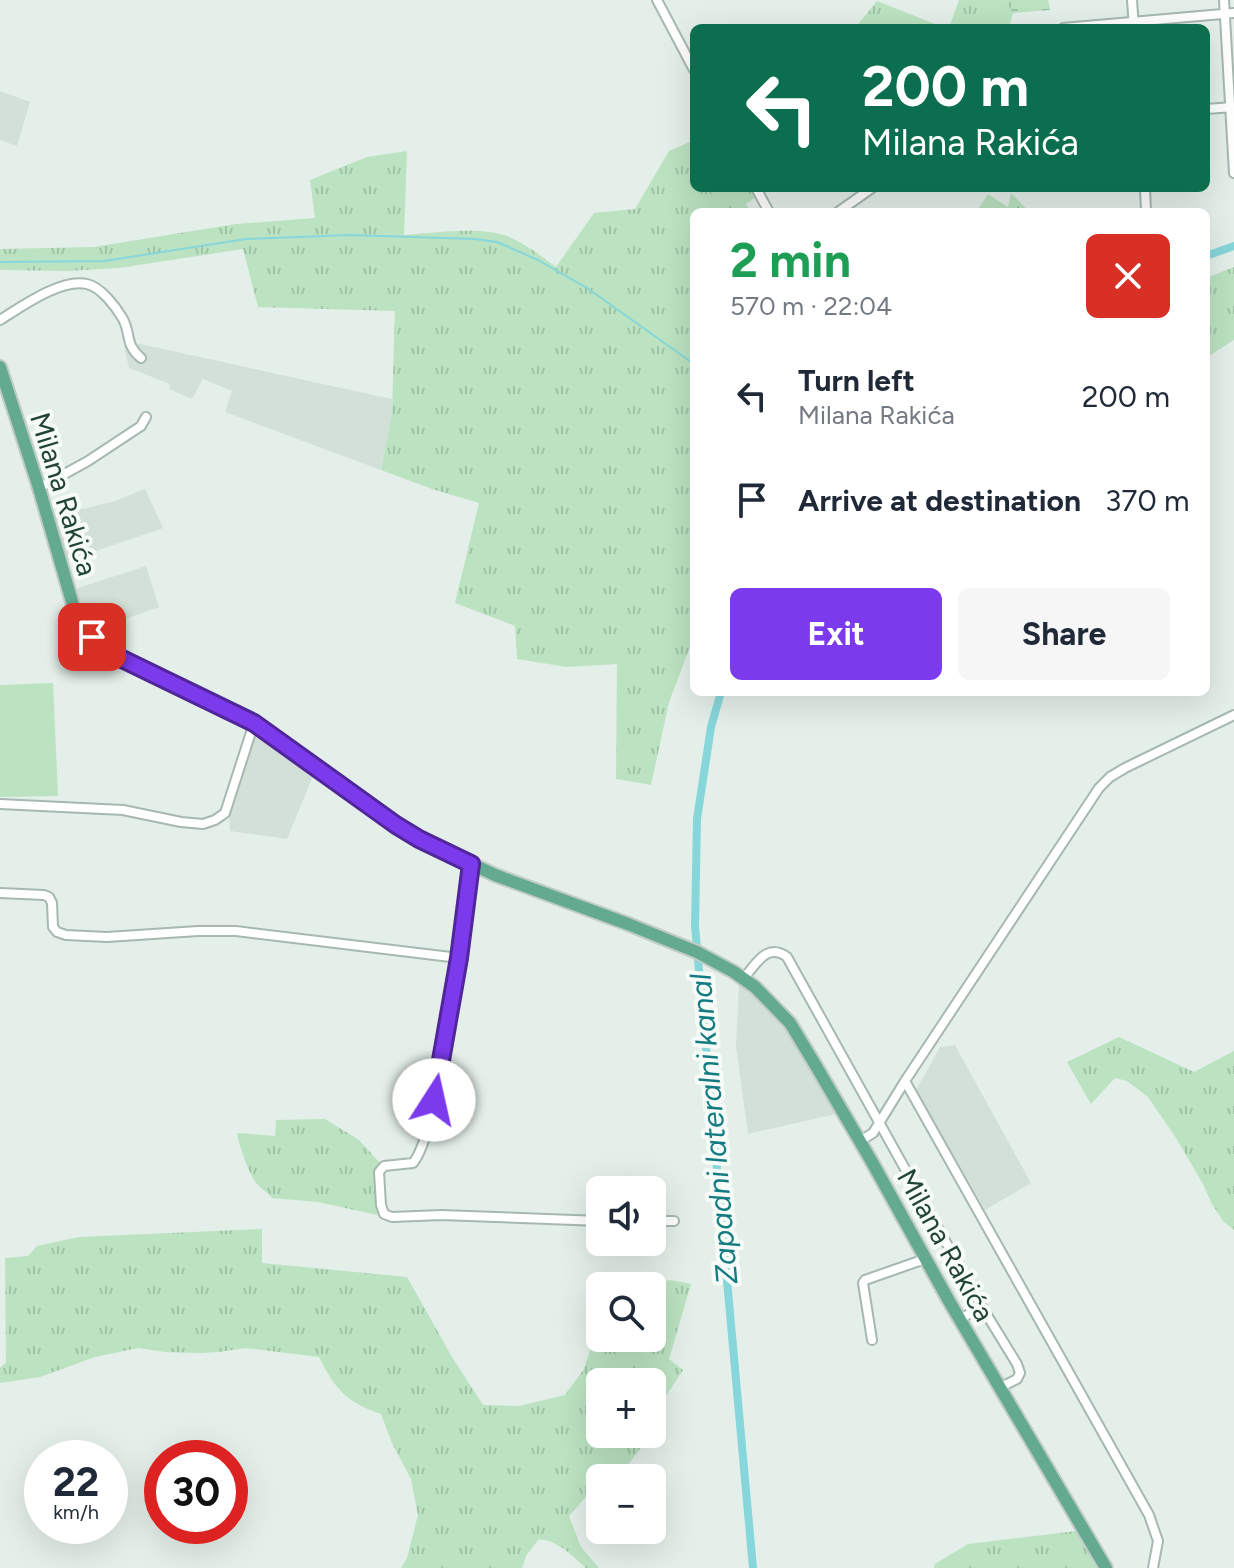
<!DOCTYPE html>
<html lang="en">
<head>
<meta charset="utf-8">
<style>
	body { margin:0; font-family:Figtree,sans-serif; background:#f6f6f7; color:#1f2937; height:100vh; display:flex; flex-direction:column; font-size:30px; white-space:nowrap }
	* { box-sizing:border-box; margin:0 }
	p { font-size:26px; color:#747a83 }
	.icon { flex:none; width:44px; height:44px; fill:none; stroke:currentColor; stroke-width:2; stroke-linecap:round; stroke-linejoin:round }
	.map { position:relative; flex:1; overflow:hidden }
	.panel { position:absolute; left:690px; top:208px; width:520px; height:488px; display:flex; flex-direction:column; background:#fff; border-radius:12px; box-shadow:0 8px 32px #0002 }
	.panel>* { flex:none }
	.hud { position:absolute; left:690px; top:24px; width:520px; height:168px; border-radius:12px; box-shadow:0 8px 32px #0002; background:#0b6e4f; color:#fff; overflow:hidden }
	.controls { position:absolute; left:586px; top:1176px; display:grid; gap:16px }
	.controls a { display:grid; place-items:center; width:80px; height:80px; border-radius:12px; background:#fff; box-shadow:0 8px 32px #0002; font-size:40px }
	.speed { position:absolute; left:24px; top:1440px; display:flex; gap:16px; font-size:40px; font-weight:700; text-align:center }
	.speed>* { display:grid; place-content:center; width:104px; height:104px; border-radius:50%; background:#fff; box-shadow:0 8px 32px #0002; line-height:1 }
	.speed small { font-size:20px; font-weight:400 }
	.speed .limit { border:12px solid #d22; background:#fff; color:#111 }
	.pin { position:absolute; display:grid; place-items:center; width:68px; height:68px; color:#fff; margin:-34px; border-radius:16px; box-shadow:0 4px 12px #0006 }
	.me { position:absolute; width:88px; margin:-44px; rotate:10deg; stroke-linejoin:round; filter:drop-shadow(0 0 6px #0008) }
	.turn { display:flex; align-items:center; gap:28px; height:168px; padding:0 40px; font-size:36px }
	.turn .icon { width:104px; height:104px; stroke-width:2.5 }
	.turn b { display:block; font-size:56px; line-height:68px }
	.round { display:grid; place-items:center; flex:none; width:84px; height:84px; border-radius:12px; background:#f6f6f7 }
	.headline { display:flex; align-items:center; justify-content:space-between; height:136px; padding:0 40px }
	h1 { font-size:48px; font-weight:700; line-height:60px; color:#1e9e55 }
	.button { display:flex; gap:16px; margin-top:auto; padding:16px 40px }
	.button a { flex:1; height:92px; border-radius:12px; background:#7c3aed; color:#fff; font-size:32px; font-weight:700; line-height:92px; text-align:center }
	.button a+a { background:#f6f6f7; color:#1f2937 }
	ul { padding:0; list-style:none }
	li { display:flex; align-items:center; gap:24px; height:104px; padding:0 40px }
	li div { flex:1 }
	li b { display:block; font-size:30px }
	li em { font-style:normal }
	.map>svg:first-child { display:block }
</style>
</head>
<body>
<div class="map">
<svg width="1234" height="1568" viewBox="0 0 1234 1568">
	<defs>
		<pattern id="grass-tufts" width="24" height="20" patternUnits="userSpaceOnUse" patternTransform="scale(2)"><rect width="24" height="20" fill="#bbe2c1"/><path d="M3 7l-1-3M5 7V3M7 7l1-3M15 17l-1-3M17 17v-4M19 17l1-3" fill="none" stroke="#a0c3a6"/></pattern>
		<pattern id="wetland-marsh" width="20" height="14" patternUnits="userSpaceOnUse" patternTransform="scale(2)"><rect width="20" height="14" fill="#bbe2c1"/><path d="M1 5h8M5 5V1M11 12h8M15 12V8" fill="none" stroke="#a0c3a6"/></pattern>
	</defs>
	<rect width="100%" height="100%" fill="#e4efe9"/>
	<path fill="#d2e0d8" d="M0,91l30,11 -13,44 -17,-6z
		M140,344l252,55v14l-11,57 -156,-58 7,-21 -29,-12 -11,20 -23,-10 1,-5 -41,-16 -5,-22z
		M145,489l18,39 -96,33 -14,-45 62,-15z
		M146,566l13,41 -65,23 -11,-17 -8,-24z
		M253,732l60,44 -26,63 -57,-8 -1,-17z
		M739,984l26,21 28,31 43,78 -88,20 -12,-88z
		M955,1045l76,138 -46,27 -69,-120 24,-43z"/>
	<path fill="url(#grass-tufts)" d="M959,0h46l8,13 -4,15h-60z
		M877,1l68,27h-90z
		M694,140v48h75l-23,16 5,8h-57v434l-4,1 -21,55 -18,83 -35,-6 1,-115 -50,3 -50,-8 -2,-33 -60,-23 24,-100 -47,-14 -51,-19 11,-57 3,-102 -137,-4 -15,-58 -124,19 -52,3 -67,-1v-21l94,-2 142,-23 79,-6 -5,-38 57,-23 40,-6 -3,84c31,-2 73,-9 103,1 18,7 34,20 49,31l38,-54 41,-4 34,-58z
		M1011,193l19,19h-54l12,-18 20,13z
		M1234,267v73l-28,18v-80z
		M1119,1037l75,35 40,-21v179l-11,-9 -11,-17 -9,-20 -27,-46 -28,-41 -21,-16 -12,-3 -24,26 -24,-42z
		M325,1119l34,21 21,23 -6,8 3,44 -59,-13 -46,-4c-4,-6 -10,-8 -15,-14 -8,-10 -18,-38 -20,-51l38,3 1,-16z
		M262,1229v34l145,14 45,80 31,48 36,1 46,-11 19,-26 16,-49v18h52v-52h-44l2,-7 40,5 20,-4 21,4 -22,75 14,11 -29,44 1,15 -3,4v-51h-52v52h51l-23,31 -14,-1 -12,14h-2v3l-31,35 12,31 18,21h-13c-13,-11 -30,-30 -48,-28l-12,16 -4,12h-121l6,-10 11,-43 -7,-36 -19,-36 -11,-29c-35,-12 -46,-25 -62,-57l-74,-9 -26,4 -18,1 -36,-1 -27,-4 -43,9 -55,20 -40,6v-15l6,-5 -1,-105 23,-2 9,-10 42,-9z
		M1077,1531l20,37h-163l1,-4 33,-20z"/>
	<path fill="url(#wetland-marsh)" d="M1005,0h43l2,10 -37,3z"/>
	<path fill="#bbe2c1" d="M53,683l5,113 -58,1v-112z"/>
	<g fill="none" stroke-linecap="round" stroke-linejoin="round">
		<path stroke="#87d6da" stroke-width="2" d="M0,262l104,-1 142,-22 104,-4 125,4 22,3 41,18 49,28 107,76"/>
		<path stroke="#87d6da" stroke-width="8" d="M1206,256l28,-10
			M721,692l-10,35 -14,92 -2,107 58,642"/>
		<g stroke="#a6b8b0" stroke-width="12">
			<path id="street" d="M657,0l37,70
				M1132,0l2,28
				M1224,0l10,173
				M1063,28l171,-15
				M1206,109l27,-2
				M756,188l13,24
				M1145,188l1,24
				M838,212l34,-24
				M0,320c21,-13 61,-42 87,-36 14,3 29,23 36,35 8,15 2,26 18,39
				M39,488l49,-27 53,-35 5,-9
				M0,804l123,6 58,12 22,2 12,-4 10,-7 29,-90
				M471,864c-8,62 -18,124 -29,185 -5,28 -12,93 -29,114l-29,3 -5,6 2,33 3,9 8,3 49,-2 159,6
				M0,893l44,2 5,2 3,6 1,24 4,5 9,3 41,2 91,-6h38l223,27
				M744,978c12,-14 23,-36 43,-21l195,350 35,57 3,9 -3,6 -18,9
				M905,1081l244,434 9,26 -5,27
				M860,1141l13,-8 32,-52 194,-293 11,-11 15,-9 109,-53
				M652,1221h22
				M960,1319l22,-12
				M872,1340l-9,-57 2,-3 60,-21"/>
		</g>
		<g stroke="#c1cbc7" stroke-width="16">
			<path id="primary" d="M0,367l39,121 36,124 17,25 24,19 111,52 27,15 109,80 56,36 76,36 133,49 69,28 37,20 21,15 35,36 26,43 56,96 77,139 157,267"/>
		</g>
		<use href="#street" stroke="#fff" stroke-width="8"/>
		<use href="#primary" stroke="#64aa90" stroke-width="12"/>
	</g>
	<g fill="none" stroke-linecap="round" stroke-linejoin="round">
		<g stroke="#51269a" stroke-width="20">
			<path id="route" d="M92,637l24,19 138,67 142,102 23,14 52,25 -12,94 -25,142"/>
		</g>
		<use href="#route" stroke="#7c3aed" stroke-width="14"/>
	</g>
	<g text-anchor="middle" stroke-width="8" stroke-linejoin="round" paint-order="stroke">
		<g font-size="28" fill="#214436" stroke="#f6fbf8">
			<text transform="translate(64 494) rotate(73)" y="10">Milana Rakića</text>
			<text transform="translate(946 1245) rotate(61)" y="10">Milana Rakića</text>
		</g>
		<g font-size="30" font-style="italic" fill="#137b82" stroke="#f6fbf8">
			<text transform="translate(714 1129) rotate(-95)" y="10">Zapadni lateralni kanal</text>
		</g>
	</g>
</svg>
<div class="controls">
<a><svg class="icon" aria-label="sound" viewBox="0 0 24 24"><path d="M4 9h4l5-4v14l-5-4H4zM17 9q2 3 0 6"/></svg></a>
<a><svg class="icon" aria-label="search" viewBox="0 0 24 24"><circle cx="10" cy="10" r="6"/><path d="M15 15l6 6"/></svg></a>
<a>+</a>
<a>−</a>
</div>
<div class="speed"><div>22<small>km/h</small></div><div class="limit">30</div></div>
<div class="pin" style="left:92px;top:637px;background:#d93025"><svg class="icon" aria-label="arrive" viewBox="0 0 24 24"><path d="M6 21V4h12l-3 4 3 4H6"/></svg></div>
<svg class="me" style="left:434px;top:1100px" viewBox="-20 -20 40 40"><circle r="19" fill="#fff"/><path d="M0-13L10 11 0 6-10 11z" fill="#7c3aed"/></svg>
<div class="hud">
<div class="turn"><svg class="icon" aria-label="left" viewBox="0 0 24 24"><path d="M17 20v-9H6M10 6l-5 5 5 5"/></svg><div><b>200 m</b>Milana Rakića</div></div>
</div>
<section class="panel">
<div class="headline"><div><h1>2 min</h1><p>570 m · 22:04</p></div><a class="round" style="background:#d93025;color:#fff"><svg class="icon" aria-label="close" viewBox="0 0 24 24"><path d="M6 6l12 12M18 6L6 18"/></svg></a></div>
<ul>
<li><svg class="icon" aria-label="left" viewBox="0 0 24 24"><path d="M17 20v-9H6M10 6l-5 5 5 5"/></svg><div><b>Turn left</b><p>Milana Rakića</p></div><em>200 m</em></li>
<li><svg class="icon" aria-label="arrive" viewBox="0 0 24 24"><path d="M6 21V4h12l-3 4 3 4H6"/></svg><div><b>Arrive at destination</b></div><em>370 m</em></li>
</ul>
<div class="button"><a>Exit</a><a>Share</a></div>
</section>
</div>
</body>
</html>
